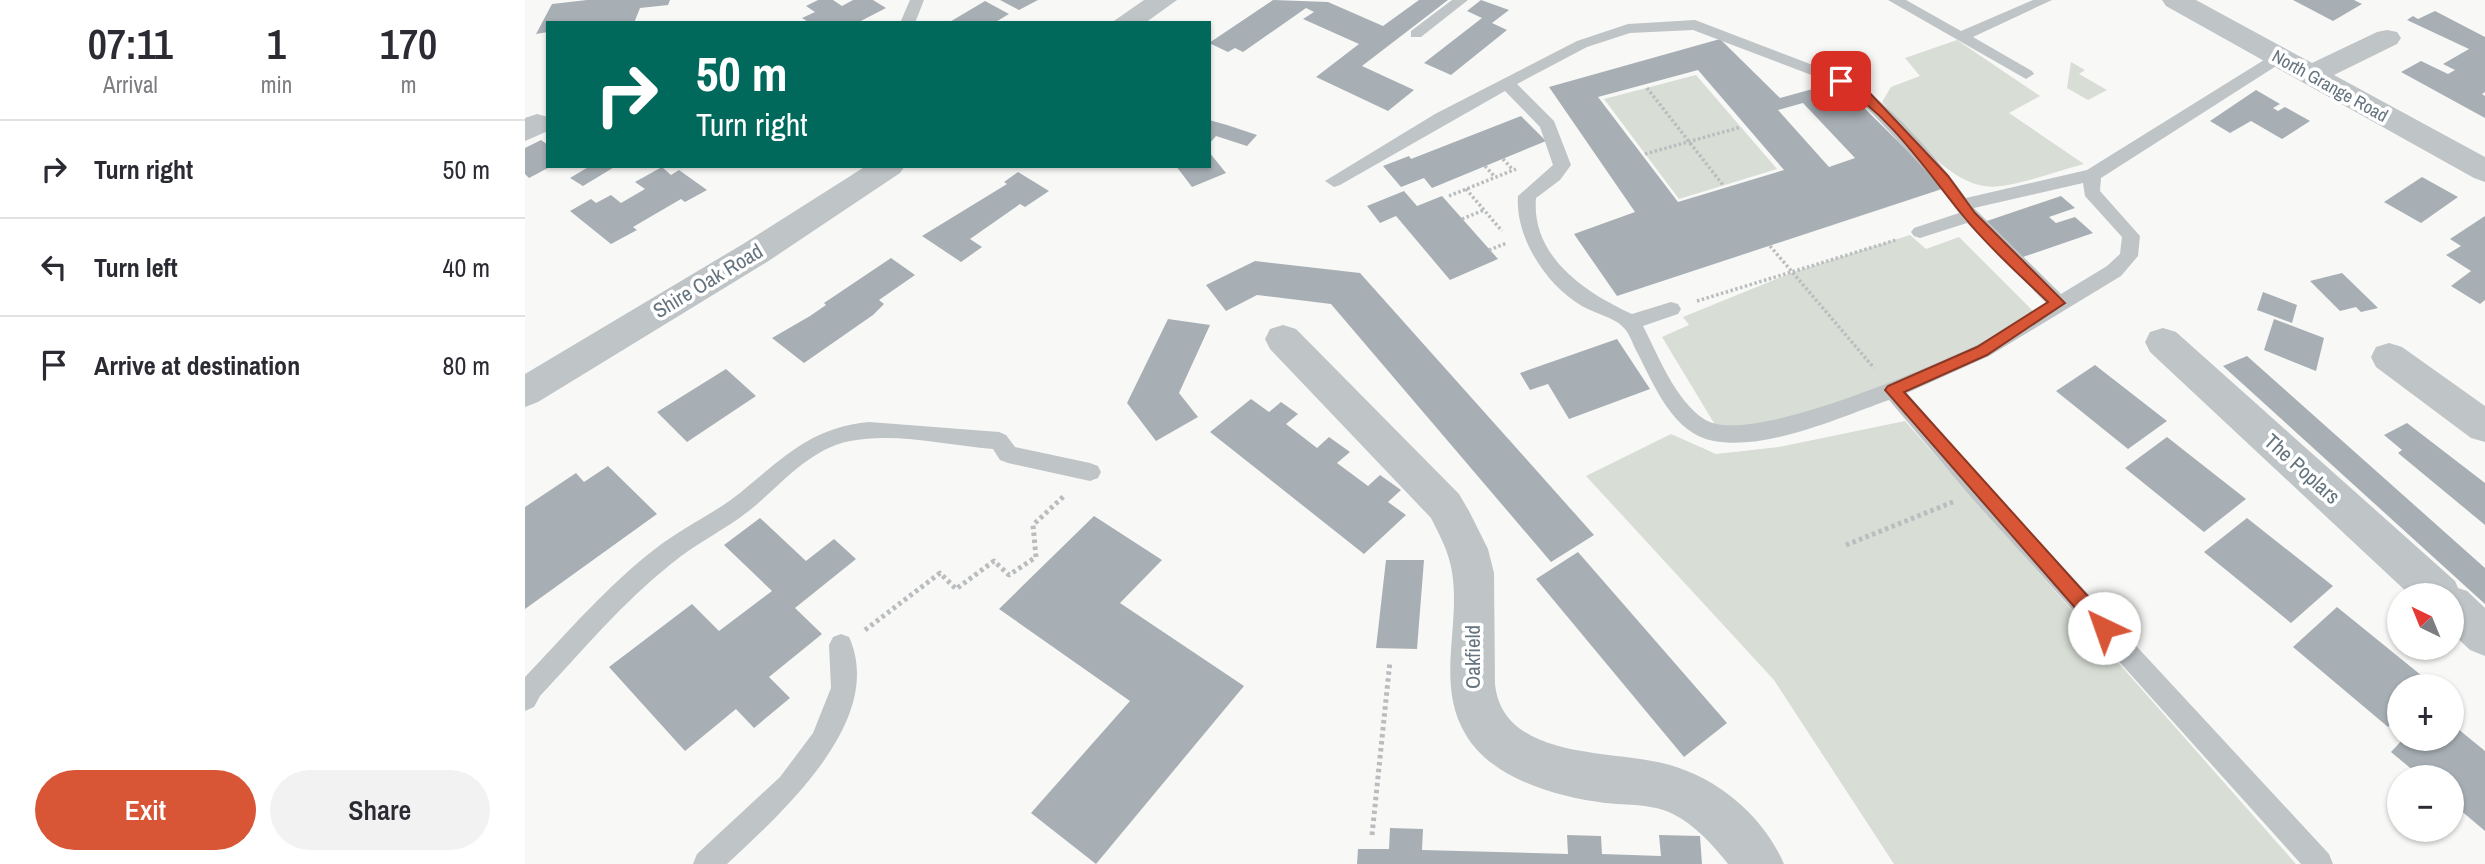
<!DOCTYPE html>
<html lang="en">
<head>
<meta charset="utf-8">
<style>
	body { margin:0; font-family:"Archivo Narrow",sans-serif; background:#f2f2f3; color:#2b2b33; height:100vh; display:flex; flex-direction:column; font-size:26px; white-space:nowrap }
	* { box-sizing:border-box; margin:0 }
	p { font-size:23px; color:#7c7c81 }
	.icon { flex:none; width:38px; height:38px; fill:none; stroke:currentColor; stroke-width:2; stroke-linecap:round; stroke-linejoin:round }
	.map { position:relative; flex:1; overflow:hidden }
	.drawer { display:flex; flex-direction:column; background:#fff; width:525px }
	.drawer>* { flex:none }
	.guide { position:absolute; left:21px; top:21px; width:665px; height:147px; border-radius:0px; box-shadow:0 2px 5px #0004; background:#00695c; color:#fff; overflow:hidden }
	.needle { width:46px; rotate:317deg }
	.tools { position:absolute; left:1862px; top:583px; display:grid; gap:14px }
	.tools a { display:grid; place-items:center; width:77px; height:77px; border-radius:50%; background:#fff; box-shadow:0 2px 5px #0004; font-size:35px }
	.pin { position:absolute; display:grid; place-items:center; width:60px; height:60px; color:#fff; margin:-30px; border-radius:14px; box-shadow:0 4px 10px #0006 }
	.me { position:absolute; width:77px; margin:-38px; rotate:318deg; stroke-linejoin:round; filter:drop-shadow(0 0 5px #0008) }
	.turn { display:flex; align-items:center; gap:24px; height:147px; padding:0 35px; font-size:32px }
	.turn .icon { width:91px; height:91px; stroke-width:2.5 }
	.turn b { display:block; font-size:49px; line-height:60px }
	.eta { display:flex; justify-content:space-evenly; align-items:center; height:119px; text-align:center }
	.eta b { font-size:42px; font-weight:600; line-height:49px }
	.action { display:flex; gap:14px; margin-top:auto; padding:14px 35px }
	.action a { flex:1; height:80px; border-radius:42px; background:#d85536; color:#fff; font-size:28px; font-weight:600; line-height:80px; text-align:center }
	.action a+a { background:#f2f2f3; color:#2b2b33 }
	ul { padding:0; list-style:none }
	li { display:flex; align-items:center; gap:21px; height:98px; padding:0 35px; border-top:2px solid #e1e1e2 }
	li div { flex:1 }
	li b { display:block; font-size:26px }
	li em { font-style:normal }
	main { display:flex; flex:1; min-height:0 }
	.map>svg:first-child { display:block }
</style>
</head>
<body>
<main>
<section class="drawer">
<div class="eta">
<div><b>07:11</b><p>Arrival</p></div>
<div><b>1</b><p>min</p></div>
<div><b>170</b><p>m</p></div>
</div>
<ul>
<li><svg class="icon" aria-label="right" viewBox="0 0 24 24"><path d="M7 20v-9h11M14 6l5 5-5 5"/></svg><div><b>Turn right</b></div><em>50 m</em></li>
<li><svg class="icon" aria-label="left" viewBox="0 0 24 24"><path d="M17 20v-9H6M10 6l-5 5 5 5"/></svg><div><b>Turn left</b></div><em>40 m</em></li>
<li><svg class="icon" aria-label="arrive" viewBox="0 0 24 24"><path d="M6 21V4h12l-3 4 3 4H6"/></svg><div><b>Arrive at destination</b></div><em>80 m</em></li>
</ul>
<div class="action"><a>Exit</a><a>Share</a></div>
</section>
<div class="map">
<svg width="1960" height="864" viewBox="0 0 1960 864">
	<rect width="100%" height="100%" fill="#f8f8f6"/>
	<path fill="#d8ddd5" d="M1432,40l83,56 -31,17 75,51c-27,7 -55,18 -83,22 -47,8 -90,-54 -119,-84l9,-15 29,-11 -15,-18z
		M1546,62l14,8 -6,4 28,16 -19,10 -21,-12z
		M1171,75l81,94 -98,30 -75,-100z
		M1385,235l16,14 33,-12 79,79 -56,35 -184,72 -78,10 -58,-96 27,-12 -6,-8 108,-44z
		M1380,421l391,443h-402l-120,-184 -188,-204 85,-42 45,20 63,-7z"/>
	<path fill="#a7afb4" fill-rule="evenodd" d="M62,0h83l-2,5 -28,3 -6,15h-86v9l-12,2 16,-30z
		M293,0h15l9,6 11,-6h20l13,8 -29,15h-47l-8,-5 13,-6 -9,-6z
		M475,0h38l-19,10z
		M748,0l55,2 55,24 36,-26h29l-86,66 52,24 -26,21 -72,-34 43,-33 -56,-25 11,-7 -8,-4 -63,44 -8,-4 -7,4 -19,-9z
		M956,0l28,10 -17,13 15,7 -56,45 -27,-12 58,-45 -15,-7z
		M1768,0h61l8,4 -29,17z
		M460,1l24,13 -15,9h-46z
		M1910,11l50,26v55l-3,2 3,2v22l-84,-46 20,-11 27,13 7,-4 -12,-6 26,-15 -62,-29 6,-4 5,3z
		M1195,39l60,59 58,-16 107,106 -328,108 -43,-62 61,-22 -86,-125zM1173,70l86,100 -106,32 -80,-105zM1278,103l52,55 -26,9 -51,-57z
		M1731,90l24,14 -7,4 5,3 7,-4 25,14 -28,18 -31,-18 -21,12 -20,-12z
		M996,116l25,25 -114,47 -8,-10 -23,9 -18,-21 26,-10 2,3z
		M684,120l18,5 30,10 -10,11 -31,-10 -7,8z
		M16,140l7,5v23l-19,10 -4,-4v-26z
		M684,152l17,21 -34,14 -16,-21h33z
		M65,166h26l-33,20 -13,-8z
		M137,167l9,8 8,-5 28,20 -22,12 -4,-3 -48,28 4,3 -26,14 -41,-33 21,-12 5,4 15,-8 10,8 24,-14 -10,-7z
		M493,172l31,19 -24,16 -5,-3 -50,35 12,8 -21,15 -39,-26 85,-52 -3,-2z
		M1897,177l36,20 -37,26 -37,-21z
		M879,191l13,15 25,-10 56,63 -48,21 -54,-64 -16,7 -13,-17z
		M1536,196l14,12 -26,9 7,6 19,-6 18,16 -73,25 -36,-36z
		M1960,216v84l-5,4 -29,-18 20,-15 -25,-16 15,-9 -11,-7z
		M366,258l24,17 -36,25 5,4 -11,11 -69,48 -32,-25 38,-22 16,-11 -2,-2z
		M730,261l105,12 234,262 -43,27 -220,-258 -74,-9 -31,16 -20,-26z
		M1817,273l31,30 5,5 -17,4 -5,-5 -16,4 -30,-30z
		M1738,292l34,13 -5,18 -35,-13z
		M643,319l42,6 -31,68 19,24 -42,24 -29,-38z
		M1749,319l50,19 -8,33 -52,-21z
		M1092,339l33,50 -81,30 -21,-35 -18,6 -10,-17z
		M1722,356l238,212v36l-262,-238z
		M1570,365l72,56 -39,28 -72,-58z
		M201,369l30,27 -69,46 -30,-30z
		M726,399l18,13 12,-10 17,12 -12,10 31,24 12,-11 21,15 -13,11 31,23 12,-11 21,15 -13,12 18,13 -42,39 -154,-122z
		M1882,423l78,60v42l-87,-72 4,-3 -18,-15z
		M1642,437l79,62 -42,33 -79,-64z
		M83,466l49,48 -132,95v-102l51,-34 8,9z
		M569,516l68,44 -42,43 124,83 -148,178 -65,-51 99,-112 -131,-92z
		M235,518l46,43 28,-22 22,20 -61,49 27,26 -53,43 21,21 -36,30 -18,-19 -51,42 -76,-84 83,-63 27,27 53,-40 -48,-46z
		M1722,518l86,68 -42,37 -87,-71z
		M1053,552l149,171 -43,34 -148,-178z
		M861,560h38l-7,89 -41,-1z
		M1812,607l95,77 -33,2v30l-11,11 -95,-80z
		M1927,724l33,27v80l-33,-28v-26h-31l-30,-25 13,-14h48z
		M865,828l33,1 -1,21 146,4 -1,-19 34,1 1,18 59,2 -2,-21 41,1 2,28h-345l1,-15h31z"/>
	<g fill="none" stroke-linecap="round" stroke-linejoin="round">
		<path stroke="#babdbf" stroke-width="3.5" stroke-dasharray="2.5 2.5" stroke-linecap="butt" d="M1122,88l76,97
			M1120,154l96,-27
			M978,159l10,11
			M960,166l10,11
			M941,189l36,42
			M924,196l67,-27
			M937,219l22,-9
			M1245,246l104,122
			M964,250l18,-7
			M1172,301l199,-61"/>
		<path stroke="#babdbf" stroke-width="5" stroke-dasharray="3.5 3.5" stroke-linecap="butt" d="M1321,545l107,-43
			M340,630l75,-57 16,16 38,-28 15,14 27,-18 -3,-32 32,-30
			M847,835l18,-174"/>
		<path fill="#bfc4c7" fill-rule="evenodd" d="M385,0h14l-9,23h-15z
			M927,0h16l-47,37h-10v-6z
			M1363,0h18l55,31 72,-31h19l-79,37 59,34 2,3 -8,5z
			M1170,20l152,58c41,22 91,81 119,120l121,-28 185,-115h12v6l-183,117 -1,13 40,45 -2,20 -17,20 -132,80 -82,37 80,92 342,369 4,10h-32l-330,-367 -82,-97c-48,17 -123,51 -175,41 -41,-7 -60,-56 -77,-89 -4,-7 -7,-18 -13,-24 -8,-10 -30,-15 -42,-22 -35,-20 -67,-68 -64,-110l35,-31 -13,-38 -35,-36 -165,94 -6,2 -9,-6 110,-67 142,-73 51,-17zM1168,30l142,54 22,13 80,86 22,30 -45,15 -3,4 3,4 6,2 47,-15 79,80c-24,14 -48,32 -73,44 -46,21 -227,101 -269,72 -29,-19 -46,-64 -61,-93l35,-12 3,-5 -3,-5 -7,-2 -39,12c-46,-21 -101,-57 -96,-116l24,-18 11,-15 -17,-44 -37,-37 70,-37 43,-14zM1558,183l2,13 37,41 -2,17 -13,12 -46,28 -87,-86z
			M344,422l130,10 7,3 9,12 75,16 8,3 3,6 -3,6 -8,3 -82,-18 -8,-3 -7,-11c-47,-4 -97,-17 -143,-8 -41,8 -69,44 -100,69 -25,20 -54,33 -79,54 -49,39 -89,87 -131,132l-6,11 -9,4v-34c42,-44 82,-91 130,-128 24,-19 52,-32 77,-50 47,-36 74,-71 137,-77z
			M316,634l8,3c38,84 -69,177 -122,227h-34l4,-10 83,-77 33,-44 18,-45 -2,-43 4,-8z"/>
		<path fill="#bfc4c7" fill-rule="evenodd" d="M619,0h33l-32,23h-34z
			M1637,0h34l116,63 65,-31 10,-2 10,2 4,6 -4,6 -63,31 151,82v25l-11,-4 -308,-172z
			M12,114l11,3v14l-23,10v-23z
			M341,166h39l-5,7 -133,89 -229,140 -13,5v-33l218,-130z
			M758,325l13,4 163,165 10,17 19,38 6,24 1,111c8,78 121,65 175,81 49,14 94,52 114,99h-56c-15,-19 -33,-39 -55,-50 -19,-10 -46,-9 -68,-11 -48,-6 -113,-24 -139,-68 -31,-51 -5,-108 -14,-163 -3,-20 -12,-36 -21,-54l-161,-169 -5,-10 5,-10z
			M1638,328l13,4 279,249 3,7 9,3 18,17v48l-15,-6 -18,-17v-38h-42l-260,-243 -5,-10 5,-10z
			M1864,343l13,4 83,59v36l-14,-4 -95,-71 -5,-10 5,-10z"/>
	</g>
	<path fill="#d85536" stroke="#8c3723" stroke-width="2" d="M1312,78h9l21,12 81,86 27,37 90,90 -78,52 -83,37 207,230 2,6 -2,6h-13l-213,-244 3,-4 89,-39 71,-45c-28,-27 -59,-54 -83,-84 -38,-46 -75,-104 -128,-135z"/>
	<g text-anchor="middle" stroke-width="7" stroke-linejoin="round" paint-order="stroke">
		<g font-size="18" fill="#65747e" stroke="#fff">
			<text transform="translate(1805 86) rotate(29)" y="6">North Grange Road</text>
		</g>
		<g font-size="21" fill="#65747e" stroke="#fff">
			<text transform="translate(183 281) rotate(-31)" y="7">Shire Oak Road</text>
			<text transform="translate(1777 469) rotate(42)" y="7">The Poplars</text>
			<text transform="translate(948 657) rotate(-90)" y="7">Oakfield</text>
		</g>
	</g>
</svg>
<div class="tools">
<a><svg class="needle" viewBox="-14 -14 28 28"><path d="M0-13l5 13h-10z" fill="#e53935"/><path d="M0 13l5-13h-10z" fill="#7c7c81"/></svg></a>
<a>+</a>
<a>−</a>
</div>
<div class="pin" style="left:1316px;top:81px;background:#d93025"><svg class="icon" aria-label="arrive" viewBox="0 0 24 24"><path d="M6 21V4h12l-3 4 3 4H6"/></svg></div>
<svg class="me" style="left:1579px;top:628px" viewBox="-20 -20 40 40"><circle r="19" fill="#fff"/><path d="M0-13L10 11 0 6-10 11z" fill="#d85536"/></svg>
<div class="guide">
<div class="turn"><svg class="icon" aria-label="right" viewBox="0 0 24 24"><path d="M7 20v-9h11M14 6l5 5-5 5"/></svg><div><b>50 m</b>Turn right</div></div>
</div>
</div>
</main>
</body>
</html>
